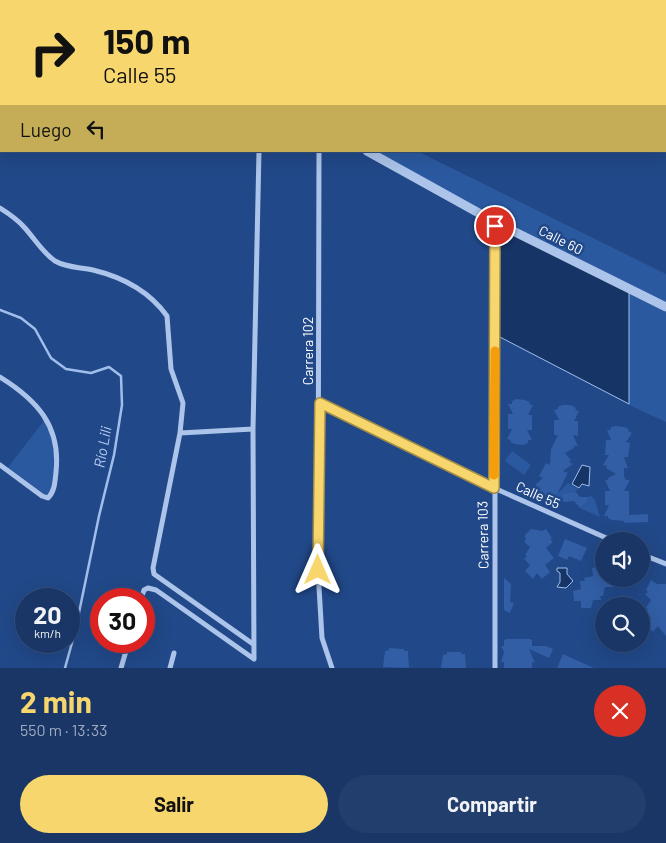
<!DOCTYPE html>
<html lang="es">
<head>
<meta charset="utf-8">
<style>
	body { margin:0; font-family:Barlow,sans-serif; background:#223e6c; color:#f1f3f6; height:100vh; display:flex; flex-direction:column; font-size:19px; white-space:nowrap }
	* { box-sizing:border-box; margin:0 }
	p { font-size:16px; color:#9fabbf }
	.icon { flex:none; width:28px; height:28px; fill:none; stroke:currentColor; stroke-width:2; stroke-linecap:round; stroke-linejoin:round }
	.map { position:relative; height:668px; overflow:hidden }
	.details { display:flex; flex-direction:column; background:#193666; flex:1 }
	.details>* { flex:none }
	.guide { position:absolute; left:0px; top:0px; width:666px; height:152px; box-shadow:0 5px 20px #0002,0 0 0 1px #37507a; background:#f7d76d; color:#111; overflow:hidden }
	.controls { position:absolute; left:595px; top:532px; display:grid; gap:10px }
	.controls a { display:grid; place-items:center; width:55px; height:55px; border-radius:50%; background:#193666; box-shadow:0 5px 20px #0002,0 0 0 1px #37507a; font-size:25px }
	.speed { position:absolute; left:15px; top:588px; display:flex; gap:10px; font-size:25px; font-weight:700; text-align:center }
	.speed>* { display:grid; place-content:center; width:65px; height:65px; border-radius:50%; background:#193666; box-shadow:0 5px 20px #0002,0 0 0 1px #37507a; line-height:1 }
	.speed small { font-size:12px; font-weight:400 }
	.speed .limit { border:8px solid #d22; background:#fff; color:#111 }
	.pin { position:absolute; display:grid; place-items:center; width:42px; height:42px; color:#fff; margin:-21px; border:2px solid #fff; border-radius:50%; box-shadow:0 1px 5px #0007 }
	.me { position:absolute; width:55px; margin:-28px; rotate:0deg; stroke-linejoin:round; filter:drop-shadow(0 0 4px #0008) }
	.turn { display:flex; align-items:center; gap:18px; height:105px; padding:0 20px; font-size:22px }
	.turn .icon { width:65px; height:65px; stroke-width:2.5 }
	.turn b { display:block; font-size:35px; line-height:42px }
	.then { display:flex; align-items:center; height:48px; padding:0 20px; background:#0003; gap:10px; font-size:19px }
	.round { display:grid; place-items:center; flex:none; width:52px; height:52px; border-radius:26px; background:#223e6c }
	.head { display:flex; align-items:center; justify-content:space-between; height:85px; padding:0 20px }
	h1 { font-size:30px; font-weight:700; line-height:38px; color:#f7d76d }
	.cta { display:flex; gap:10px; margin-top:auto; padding:10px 20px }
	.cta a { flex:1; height:58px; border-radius:30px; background:#f7d76d; color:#111; font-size:20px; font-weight:700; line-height:58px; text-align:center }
	.cta a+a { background:#223e6c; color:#f1f3f6 }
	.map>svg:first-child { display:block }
</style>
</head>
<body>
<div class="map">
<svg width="666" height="668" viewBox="0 0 666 668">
	<rect width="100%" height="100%" fill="#214888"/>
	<path fill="#2b59a0" d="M367,151h50l249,123v148l-37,-17v-116z
		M46,418l10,30v28l-8,22 -42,-28z
		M512,451l19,14 -7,10 -19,-14z
		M568,483l10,6 -14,13 -10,-5z
		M591,496l4,4 5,17 -20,-9 7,-6v-5z"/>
	<path fill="#173467" stroke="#a0beeb" d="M495,222l134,67v115l-133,-69z
		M582,465l8,2 -1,19 -7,-2 -3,4 -7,-4z
		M557,568h10v6l6,7 -7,7 -9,-1 3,-5v-9l-3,-2z"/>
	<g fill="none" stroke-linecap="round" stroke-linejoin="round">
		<path stroke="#a0beeb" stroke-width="2.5" d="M274,1v-1
			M0,310l21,8 14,11 16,29 15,11 25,4 18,-6 12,9 1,29 -8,50 -15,61 -24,116 -10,36"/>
	</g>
	<path fill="#315ea5" d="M516,399l9,1 5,2 -1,2 4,1 -5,10h4v15h-5l5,10h-4v3l-4,2 -9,-1 -5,-2 1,-2 -4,-1 5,-10h-4v-15h5l-5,-10h4v-3z
		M562,405h9l5,3 -1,2 4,1 -5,10h4v15l-5,-1 5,11h-4v2l-9,5 6,7 -2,2 4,2 -10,7 5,2 -12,23 -3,-1 -1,2h-5l-8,-4 -3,-4 2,-2 -3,-2 8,-7 -4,-2 7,-13 4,2 1,-16 7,-14h-4v-15h5l-5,-10 4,-1v-2z
		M616,426l8,1 5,2 -1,2 4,2 -6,9 4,1 -2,14h-4l4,11h-4v9l2,3h4l-6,11h5v24l19,-1v8l-24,1v-2l-12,-1 -4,-2v-2h-4l5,-11h-4v-14h5l-5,-11h3v-2l8,-4 -10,-6 1,-2 -4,-1 6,-10h-4l1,-15h5l-4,-10h4v-3z
		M576,492l4,5h7v5l-7,6 -6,-7 -10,1 -1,-8z
		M531,529l11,2 4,-2 6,9 -2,1 3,3 -7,6 8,10 -9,7 5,7 -8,7 -5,-6 -4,6 -8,-8 5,-6 -6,-6 3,-3 -2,-1 5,-8 -6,-5 2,-3 -1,-2v-2z
		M565,539l22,9 -6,13 -12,-5 -2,4 -9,-4z
		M604,564v15h9v8h-8l-2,9h-3l1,4h-8l-2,8h-10v-7h-7l-1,-10 8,-2 -1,-8h5l-1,-3 9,-2 -1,-8 4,-1v-2z
		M504,578l7,6 -1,18 4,1 -4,10 -6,-3z
		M651,580l6,4h9v52l-8,-10 -5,6 -7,-8 5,-6 -6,-6 3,-3 -2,-1 5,-8 -6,-6 3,-2 -2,-2z
		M507,639h23l2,1v6h14l7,3 -4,9 -20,-9 6,14 -3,-1v6h-28v-6h-3l3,-10 -3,-6h3v-6z
		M389,648l15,1v2h4l1,17 -26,-1 2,-16 4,-1z
		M447,652h14v2h4l1,14h-25l2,-13 4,-1z
		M563,654l13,6 18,8h-37z"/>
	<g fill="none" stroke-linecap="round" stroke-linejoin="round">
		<path stroke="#acc4ea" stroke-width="5" d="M96,0v1
			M255,0v1
			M319,151l-1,419 4,68 10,30
			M0,208c8,5 17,11 24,19 11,12 18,25 31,34 12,7 25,6 38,9 29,7 56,21 74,46l4,53 12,34 -3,30
			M0,377c37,23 61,49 56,95 -1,9 -1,19 -8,26l-6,-2 -42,-31
			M319,403l175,85 119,53
			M253,429l-73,4 -27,135 1,6 7,5 92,65
			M641,554l25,10
			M141,599l3,-9 4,-2 8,2 98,69
			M254,659l-1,-230 6,-278
			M121,668l8,-27
			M170,668l4,-15
			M495,668v-446"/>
		<path stroke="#acc4ea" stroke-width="9" d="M0,118h1
			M0,132h1
			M367,151l128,71 171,85"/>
	</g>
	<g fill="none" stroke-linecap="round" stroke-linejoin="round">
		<g stroke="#a18c47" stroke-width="12">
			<path id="route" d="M318,570l2,-167 174,85 1,-262"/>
		</g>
		<use href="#route" stroke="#f7d76d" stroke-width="9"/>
		<path stroke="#f59e0b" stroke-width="9" d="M494,475l1,-124"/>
	</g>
	<g text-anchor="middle" stroke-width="5" stroke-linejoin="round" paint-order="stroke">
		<g font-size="14" fill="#fff" stroke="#214888">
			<text transform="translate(561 240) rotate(27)" y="5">Calle 60</text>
			<text transform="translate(308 351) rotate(-90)" y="5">Carrera 102</text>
			<text transform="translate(538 495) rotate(24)" y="5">Calle 55</text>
			<text transform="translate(483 535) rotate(-91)" y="5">Carrera 103</text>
		</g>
		<g font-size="15" font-style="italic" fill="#b8cff1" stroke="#214888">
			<text transform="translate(103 447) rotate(-80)" y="5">Río Lili</text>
		</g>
	</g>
</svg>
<div class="controls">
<a><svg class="icon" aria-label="sound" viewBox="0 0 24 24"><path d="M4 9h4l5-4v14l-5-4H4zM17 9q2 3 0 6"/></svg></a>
<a><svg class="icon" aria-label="search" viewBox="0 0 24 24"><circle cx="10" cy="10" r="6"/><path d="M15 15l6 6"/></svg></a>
</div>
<div class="speed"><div>20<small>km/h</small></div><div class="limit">30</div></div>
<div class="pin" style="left:495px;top:226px;background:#d93025"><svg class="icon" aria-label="arrive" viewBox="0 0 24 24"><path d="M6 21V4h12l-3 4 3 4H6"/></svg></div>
<svg class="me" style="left:318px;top:570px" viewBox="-20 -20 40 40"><path d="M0-17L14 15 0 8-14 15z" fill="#f7d76d" stroke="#fff" stroke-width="4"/></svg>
<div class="guide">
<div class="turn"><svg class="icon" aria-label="right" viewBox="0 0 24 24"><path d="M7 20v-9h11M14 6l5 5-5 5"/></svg><div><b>150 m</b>Calle 55</div></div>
<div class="then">Luego<svg class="icon" aria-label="left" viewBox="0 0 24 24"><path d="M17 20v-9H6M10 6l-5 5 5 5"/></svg></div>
</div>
</div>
<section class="details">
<div class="head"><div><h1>2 min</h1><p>550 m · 13:33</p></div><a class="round" style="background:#d93025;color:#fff"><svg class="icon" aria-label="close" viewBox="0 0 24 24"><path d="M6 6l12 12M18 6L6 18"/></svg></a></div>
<div class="cta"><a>Salir</a><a>Compartir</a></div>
</section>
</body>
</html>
